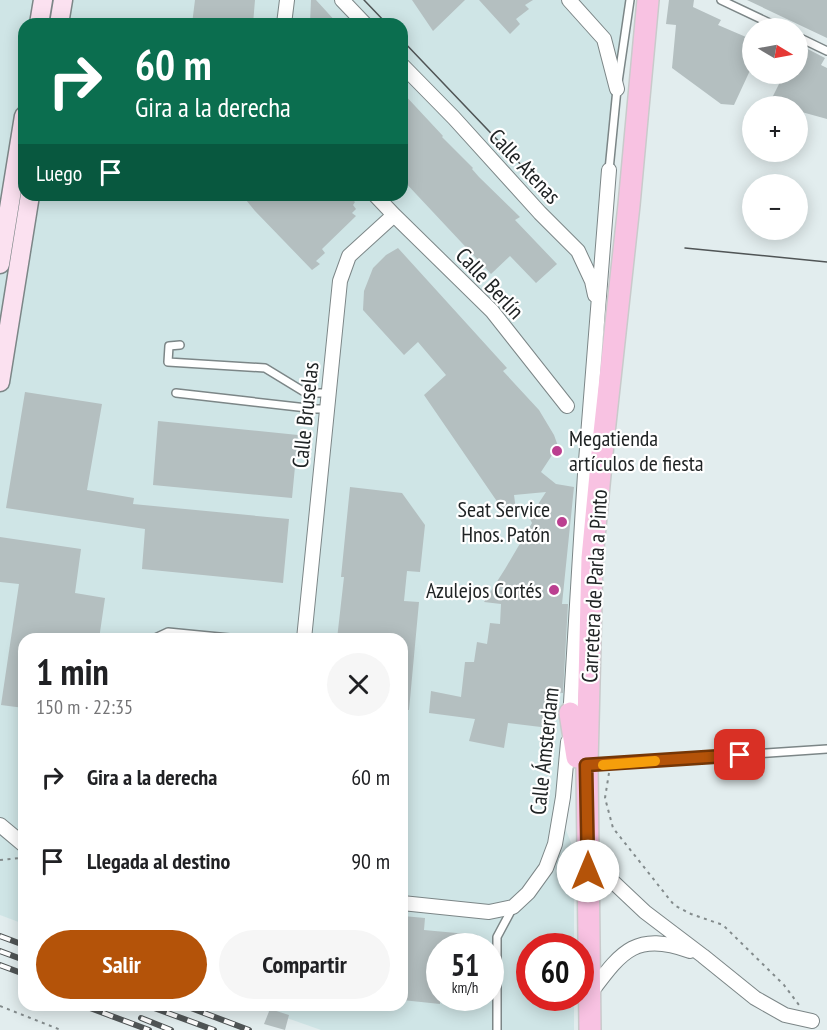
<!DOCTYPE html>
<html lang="es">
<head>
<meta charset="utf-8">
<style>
	body { margin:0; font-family:"PT Sans Narrow",sans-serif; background:#f6f6f6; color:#202124; height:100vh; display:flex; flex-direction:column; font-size:22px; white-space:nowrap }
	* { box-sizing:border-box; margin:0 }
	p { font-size:20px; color:#757577 }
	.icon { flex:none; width:33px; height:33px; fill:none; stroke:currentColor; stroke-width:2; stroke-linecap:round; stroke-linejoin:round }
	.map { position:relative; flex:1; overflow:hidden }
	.details { position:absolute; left:18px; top:633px; width:390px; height:378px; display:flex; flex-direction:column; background:#fff; border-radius:18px; box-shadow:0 3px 15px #0003 }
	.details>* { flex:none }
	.top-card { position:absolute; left:18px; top:18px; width:390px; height:183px; border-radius:18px; box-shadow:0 3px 15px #0003; background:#0b6e4f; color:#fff; overflow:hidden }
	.needle { width:39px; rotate:100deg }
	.tools { position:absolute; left:742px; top:18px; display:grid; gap:12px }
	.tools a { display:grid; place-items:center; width:66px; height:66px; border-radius:50%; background:#fff; box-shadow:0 3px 15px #0003; font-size:30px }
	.speed { position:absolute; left:426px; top:933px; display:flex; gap:12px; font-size:30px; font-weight:700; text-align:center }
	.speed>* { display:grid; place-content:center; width:78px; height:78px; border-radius:50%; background:#fff; box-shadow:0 3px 15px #0003; line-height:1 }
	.speed small { font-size:15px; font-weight:400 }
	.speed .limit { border:9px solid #d22; background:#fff; color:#111 }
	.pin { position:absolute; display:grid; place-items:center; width:51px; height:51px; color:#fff; margin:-26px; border-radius:12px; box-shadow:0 3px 9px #0006 }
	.me { position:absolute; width:66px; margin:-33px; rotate:0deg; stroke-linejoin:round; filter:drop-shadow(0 0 4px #0008) }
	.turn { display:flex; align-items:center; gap:21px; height:126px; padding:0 18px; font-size:27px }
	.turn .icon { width:78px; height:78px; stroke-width:2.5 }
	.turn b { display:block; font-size:42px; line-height:51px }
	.then { display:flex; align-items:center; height:57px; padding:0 18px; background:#0003; gap:12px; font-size:22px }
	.round { display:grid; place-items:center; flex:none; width:63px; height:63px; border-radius:32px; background:#f6f6f6 }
	.headline { display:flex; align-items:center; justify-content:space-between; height:102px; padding:0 18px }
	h1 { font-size:36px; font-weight:600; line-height:45px }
	.action { display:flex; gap:12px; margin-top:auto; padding:12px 18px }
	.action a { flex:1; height:69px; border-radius:36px; background:#b45309; color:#fff; font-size:24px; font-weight:600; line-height:69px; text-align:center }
	.action a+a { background:#f6f6f6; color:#202124 }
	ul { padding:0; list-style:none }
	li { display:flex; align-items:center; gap:18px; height:84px; padding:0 18px }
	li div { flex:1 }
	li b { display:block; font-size:22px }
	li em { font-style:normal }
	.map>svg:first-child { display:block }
</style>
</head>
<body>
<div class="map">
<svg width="827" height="1030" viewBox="0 0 827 1030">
	<rect width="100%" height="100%" fill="#e2edee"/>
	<path fill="#cfe5e6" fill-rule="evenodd" d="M0,0h628l-45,447 -10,159 -18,197 19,47v96h-44v52h44v32h-253l-71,-25h152v-366h-378v285l-24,-9zM24,24h378v171h-378zM440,946h50v52h-50z"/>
	<path fill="#b4bfc0" d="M195,0h60l-2,24h-61z
		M311,0h5l22,24h-28z
		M412,0h53l-32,31z
		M479,0h54l-8,5 4,4 -13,10 4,5 -10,10z
		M669,0h25l-1,7 28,13 -3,5 35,15v24l-19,41 -13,-1 -49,-36 4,-43 -10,-1z
		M747,0h80v38z
		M798,44l27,14 -4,7 6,3v51l-29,-8v-5h-30l16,-32h14z
		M402,92l41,44 -1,1 31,31 -1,1 7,8 41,40 -5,3 42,44 -21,19 -26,-27 -19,18 -89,-95z
		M242,195h106l7,7 -2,3 3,4 -4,4 4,3 -34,33 3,4 -9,8 4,3 -8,6 -57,-59z
		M398,248l109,120 -4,3 36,39 15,25 4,11 -17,26 15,12 18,3 -12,117h6l-5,89 -10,-1 -4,36 -41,-5 -4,25 -35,-7 6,-22 -46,-6 2,-22 30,6 4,-35h9l3,-20 10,2 3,-21 10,1 1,-20 -17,-2 21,-33 27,-46 -2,-4 3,-7 13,-20 -32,3 2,15 -9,6 -83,-121 22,-20 -28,-33 -14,13 -41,-45 1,-19 9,-23 13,-13z
		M25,392l77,12 -15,86 47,8 -1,6 156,15 -6,64 -141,-14 3,-40 -139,-21z
		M158,421l140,14 -6,63 -139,-13z
		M350,487l52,6 23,32 -5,47 -13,-1 -3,30 15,1 -10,108h-7v-71h-65l7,-62h-3z
		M0,537l81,12 -6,44 30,5 -6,41h-75v69l-23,-3 18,-121 -19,-2z
		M544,730h11l-2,12 -11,-2z
		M403,916l22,2 -1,12 54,5 -2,11h-36v58l-38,-4v-73h1z
		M270,1009l19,6 -4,15 -21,-6z"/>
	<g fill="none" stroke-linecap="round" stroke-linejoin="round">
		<g stroke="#7c8687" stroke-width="10">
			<path id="lane" d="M721,0l59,28
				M798,37l29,14
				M609,170l8,-81 13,-89
				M180,345l-11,1 -1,16 97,6 41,25h23
				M176,393l140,16h11
				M153,639l15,-7 72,7
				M589,765l238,-16
				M497,1030v-93l15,-28"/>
		</g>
		<g stroke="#7c8687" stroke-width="16">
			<path id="street" d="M342,0l23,24
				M569,0l35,39 13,50
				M284,24l3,-24
				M402,65l52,53 86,95 38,38 14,30 3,14
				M375,195l19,20 98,96 75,95
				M304,639l36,-358 9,-25 45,-41
				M570,719l15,-245 24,-304
				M0,825l24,20
				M588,854l22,25 35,33 58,44 52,42 30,17 27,6
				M402,903l87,9 24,-5 15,-14 18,-25 9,-24 8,-47 5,-55
				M589,995c31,-41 45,-65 101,-44"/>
		</g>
		<g stroke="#7c8687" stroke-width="21">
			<path id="secondary" d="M39,24l4,-24
				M59,24l4,-24
				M0,264l24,-148
				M0,382l30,-187"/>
		</g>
		<g stroke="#c9cacb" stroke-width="24">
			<path id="primary" d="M570,713l7,44
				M590,1030l-3,-265 5,-207 12,-125 25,-228 19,-205"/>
		</g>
		<path stroke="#838b8c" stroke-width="2" stroke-dasharray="3 4.5" stroke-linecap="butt" d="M609,773l-4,25 8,30 61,77 17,9 32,11 61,60 15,20
			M0,860l21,-2
			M0,1006l61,24"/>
		<use href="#lane" stroke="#fff" stroke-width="7"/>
		<use href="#street" stroke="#fff" stroke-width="14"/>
		<use href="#secondary" stroke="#fbe1f0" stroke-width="18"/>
		<use href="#primary" stroke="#f8c2e2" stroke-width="21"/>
		<path stroke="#505556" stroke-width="1.5" d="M364,0l23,24
			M402,40l146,153
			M685,248l142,14"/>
		<g stroke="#505556" stroke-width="6">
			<path id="rail" d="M0,936l24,9
				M0,951l24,9
				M0,965l24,9
				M82,1005l67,25
				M146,1005l68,25
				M183,1005l66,25
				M141,1018l30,12"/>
		</g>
		<use href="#rail" stroke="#fff" stroke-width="4" stroke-dasharray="11" stroke-linecap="butt"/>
	</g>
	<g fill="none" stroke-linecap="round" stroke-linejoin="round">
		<g stroke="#753606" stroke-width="15">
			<path id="route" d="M588,871l-2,-106 154,-10"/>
		</g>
		<use href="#route" stroke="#b45309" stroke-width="10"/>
		<path stroke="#f59e0b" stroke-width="10" d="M603,765l52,-4"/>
	</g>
	<g fill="#bb3f90" stroke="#fff" stroke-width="2">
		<circle cx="557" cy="451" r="6"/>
		<circle cx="562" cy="522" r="6"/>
		<circle cx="554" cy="590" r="6"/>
	</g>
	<g text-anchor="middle" stroke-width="4.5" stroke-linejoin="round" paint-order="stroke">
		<g font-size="22" fill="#202425" stroke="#fff">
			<text transform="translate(525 166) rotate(47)" y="8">Calle Atenas</text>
			<text transform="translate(490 283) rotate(47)" y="8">Calle Berlín</text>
			<text transform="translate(305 415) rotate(-84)" y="8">Calle Bruselas</text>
			<text transform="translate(594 586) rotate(-87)" y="8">Carretera de Parla a Pinto</text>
			<text transform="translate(544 751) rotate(-84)" y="8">Calle Ámsterdam</text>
		</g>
		<g font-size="22" fill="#202425" stroke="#fff" text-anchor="end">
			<text x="569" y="446" text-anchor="start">Megatienda<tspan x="569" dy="25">artículos de fiesta</tspan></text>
			<text x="550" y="517">Seat Service<tspan x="550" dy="25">Hnos. Patón</tspan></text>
			<text x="542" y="598">Azulejos Cortés</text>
		</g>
	</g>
</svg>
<div class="tools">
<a><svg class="needle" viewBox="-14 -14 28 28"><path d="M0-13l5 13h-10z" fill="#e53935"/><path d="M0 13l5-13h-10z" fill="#757577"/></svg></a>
<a>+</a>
<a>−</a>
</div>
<div class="speed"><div>51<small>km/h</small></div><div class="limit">60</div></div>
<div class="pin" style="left:740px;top:755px;background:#d93025"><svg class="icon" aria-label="arrive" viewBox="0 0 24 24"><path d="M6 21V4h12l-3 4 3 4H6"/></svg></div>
<svg class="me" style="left:588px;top:871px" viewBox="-20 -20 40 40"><circle r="19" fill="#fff"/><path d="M0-13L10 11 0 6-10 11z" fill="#b45309"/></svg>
<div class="top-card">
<div class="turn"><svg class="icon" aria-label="right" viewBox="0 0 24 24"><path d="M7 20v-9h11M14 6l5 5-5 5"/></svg><div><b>60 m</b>Gira a la derecha</div></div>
<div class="then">Luego<svg class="icon" aria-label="arrive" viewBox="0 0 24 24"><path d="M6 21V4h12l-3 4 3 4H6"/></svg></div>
</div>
<section class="details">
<div class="headline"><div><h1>1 min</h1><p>150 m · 22:35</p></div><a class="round"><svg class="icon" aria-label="close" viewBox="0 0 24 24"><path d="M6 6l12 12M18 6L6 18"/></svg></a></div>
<ul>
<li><svg class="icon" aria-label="right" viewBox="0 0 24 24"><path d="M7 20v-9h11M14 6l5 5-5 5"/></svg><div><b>Gira a la derecha</b></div><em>60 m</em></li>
<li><svg class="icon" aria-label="arrive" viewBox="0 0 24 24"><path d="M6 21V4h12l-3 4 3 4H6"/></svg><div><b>Llegada al destino</b></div><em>90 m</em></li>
</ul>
<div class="action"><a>Salir</a><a>Compartir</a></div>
</section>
</div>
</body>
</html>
